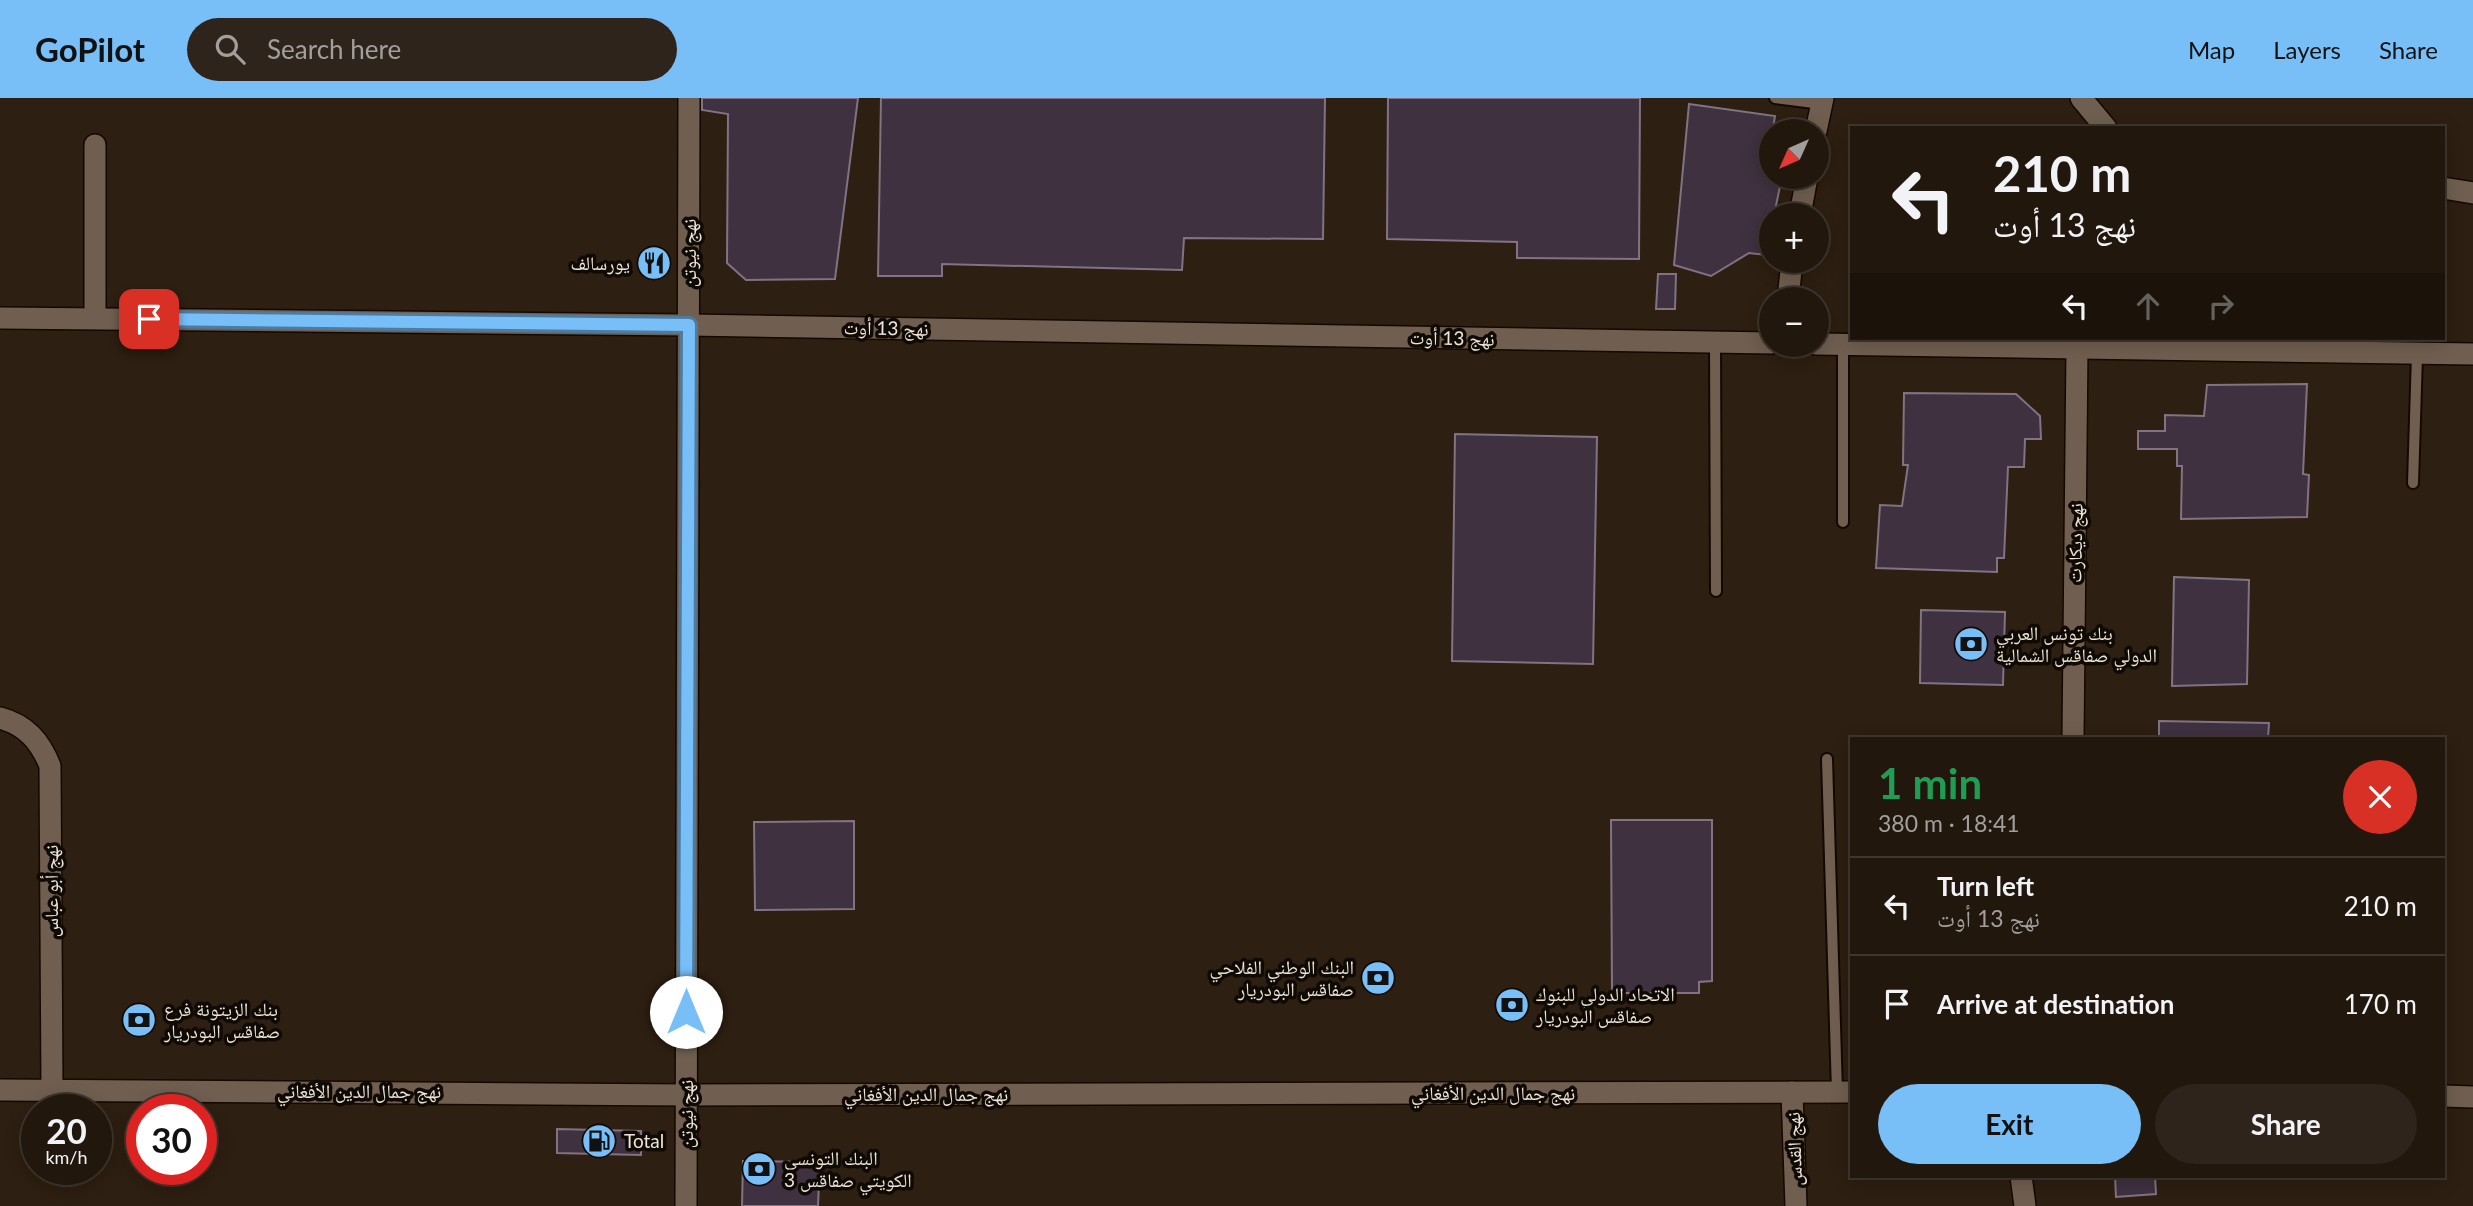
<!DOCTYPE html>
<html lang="en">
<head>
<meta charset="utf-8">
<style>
	body { margin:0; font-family:Lato,"Noto Naskh Arabic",sans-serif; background:#2e241b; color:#f1f3f6; height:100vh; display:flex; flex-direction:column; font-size:26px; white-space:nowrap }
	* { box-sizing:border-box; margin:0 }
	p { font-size:23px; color:#a29f9d }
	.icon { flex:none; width:38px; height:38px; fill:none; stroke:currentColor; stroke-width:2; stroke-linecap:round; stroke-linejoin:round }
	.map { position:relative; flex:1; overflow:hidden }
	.drawer { position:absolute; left:1850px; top:639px; width:595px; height:441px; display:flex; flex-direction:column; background:#22170d; border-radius:0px; box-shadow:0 4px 18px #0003,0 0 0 2px #3f362e }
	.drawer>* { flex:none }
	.top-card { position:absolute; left:1850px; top:28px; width:595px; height:214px; border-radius:0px; box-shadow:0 4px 18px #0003,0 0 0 2px #3f362e; background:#22170d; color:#f1f3f6; overflow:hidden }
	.needle { width:46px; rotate:225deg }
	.controls { position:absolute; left:1759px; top:21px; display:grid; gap:14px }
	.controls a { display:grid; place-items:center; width:70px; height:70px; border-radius:50%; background:#22170d; box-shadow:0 4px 18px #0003,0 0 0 2px #3f362e; font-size:35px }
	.speed { position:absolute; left:21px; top:996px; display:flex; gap:14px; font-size:35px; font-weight:700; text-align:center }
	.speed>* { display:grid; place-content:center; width:91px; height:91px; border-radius:50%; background:#22170d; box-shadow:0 4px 18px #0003,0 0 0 2px #3f362e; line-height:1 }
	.speed small { font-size:18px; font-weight:400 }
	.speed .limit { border:10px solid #d22; background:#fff; color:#111 }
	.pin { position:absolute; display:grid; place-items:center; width:60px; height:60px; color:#fff; margin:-30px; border-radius:14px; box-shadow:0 4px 10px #0006 }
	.me { position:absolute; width:77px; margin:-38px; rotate:0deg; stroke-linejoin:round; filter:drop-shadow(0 0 5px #0008) }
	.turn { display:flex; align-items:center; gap:24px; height:147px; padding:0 28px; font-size:32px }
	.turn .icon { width:91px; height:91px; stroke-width:2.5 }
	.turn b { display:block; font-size:49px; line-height:60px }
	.lanes { display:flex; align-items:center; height:66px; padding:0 28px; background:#0003; justify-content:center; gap:35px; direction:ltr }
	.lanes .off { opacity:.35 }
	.round { display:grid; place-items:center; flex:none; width:74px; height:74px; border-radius:37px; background:#2e241b }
	.overview { display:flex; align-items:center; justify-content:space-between; height:119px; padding:0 28px }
	h1 { font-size:42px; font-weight:700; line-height:52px; color:#1e9e55 }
	.primary-button { display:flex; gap:14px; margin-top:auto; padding:14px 28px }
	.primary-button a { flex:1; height:80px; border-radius:42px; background:#78bff8; color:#111; font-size:28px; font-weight:700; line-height:80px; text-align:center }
	.primary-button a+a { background:#2e241b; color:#f1f3f6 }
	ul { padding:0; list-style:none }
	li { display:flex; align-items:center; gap:21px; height:98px; padding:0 28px; border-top:2px solid #3f362e }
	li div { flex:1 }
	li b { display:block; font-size:26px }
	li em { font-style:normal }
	header { display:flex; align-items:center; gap:42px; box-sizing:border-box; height:98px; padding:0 35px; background:#78bff8; color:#111 }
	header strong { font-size:33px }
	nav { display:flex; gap:38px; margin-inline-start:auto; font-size:24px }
	.search { width:490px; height:63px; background:#2e241b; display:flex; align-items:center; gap:18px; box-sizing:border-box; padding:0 24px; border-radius:38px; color:#a29f9d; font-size:26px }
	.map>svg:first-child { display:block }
</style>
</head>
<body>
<header>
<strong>GoPilot</strong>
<div class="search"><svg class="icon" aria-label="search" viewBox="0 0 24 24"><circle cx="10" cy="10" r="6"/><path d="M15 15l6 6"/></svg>Search here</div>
<nav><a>Map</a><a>Layers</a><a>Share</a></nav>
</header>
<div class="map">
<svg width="2473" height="1108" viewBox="0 0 2473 1108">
	<rect width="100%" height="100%" fill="#2d1f11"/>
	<path fill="#3f3140" stroke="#827283" stroke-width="2" d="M702,0h156l-23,181 -89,1 -19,-17 1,-149 -26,-4z
		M881,0h444l-2,141 -139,-1 -2,32 -240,-6v12h-64z
		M1388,0h252l-1,161 -122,-1v-16l-130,-3z
		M1689,6l86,12 -8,50 4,1v10h11l-8,38h-3l-5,40 -17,-2 -38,23 -37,-11z
		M1658,176h18l-1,35h-19z
		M2307,286l-4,90 6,1 -2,42 -126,2 1,-53h-5v-17h-39v-18h27v-16l39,1 3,-31z
		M1904,295l112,1 24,22 1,23h-16l-1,28h-16l-4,91h-7v14l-121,-4 4,-63 22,1 6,-41h-5z
		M1455,336l142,3 -4,227 -141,-3z
		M2174,479l75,3 -2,104 -75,2z
		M1921,512l84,2 -2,73 -83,-2z
		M2159,623l110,2 -1,15h-109z
		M1611,722h101v161l-13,1v11h-87z
		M854,723v88l-99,1 -1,-88z
		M557,1031l84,2v24l-84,-2z
		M743,1063l77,1 -2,44h-76z
		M2115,1078h40l1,18 -40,3z"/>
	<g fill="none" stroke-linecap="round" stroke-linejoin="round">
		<g stroke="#150800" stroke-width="14">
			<path id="service" d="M1775,0l47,6
				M1715,244l1,249
				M2413,385l4,-128
				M1843,424v-178
				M1827,661l10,333"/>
		</g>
		<g stroke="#150800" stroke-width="24">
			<path id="minor" d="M2081,0l25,30
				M1816,33l7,-33
				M95,47v173
				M2443,90l30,5
				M1800,117l7,-38
				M1788,201l4,-38
				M0,620c26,7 40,23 50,48l2,323
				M2073,640l4,-390
				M1792,994l4,114
				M2021,1078l4,30
				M686,1108l3,-1108"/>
		</g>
		<g stroke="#150800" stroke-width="24">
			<path id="secondary" d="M0,220l689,7 1082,18
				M1816,246l657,10
				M0,992l686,5 1166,-3
				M2443,998l30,1"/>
		</g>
		<use href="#service" stroke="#705f50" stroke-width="10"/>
		<use href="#minor" stroke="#705f50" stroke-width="21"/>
		<use href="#secondary" stroke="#705f50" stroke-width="21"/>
	</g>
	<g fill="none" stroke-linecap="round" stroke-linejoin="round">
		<g stroke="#4e7ca1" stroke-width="18">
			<path id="route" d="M149,221l540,6 -3,687"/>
		</g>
		<use href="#route" stroke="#78bff8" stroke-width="12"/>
	</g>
	<defs>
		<g id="restaurant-disc" transform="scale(1.75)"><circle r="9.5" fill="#78bff8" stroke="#100a05"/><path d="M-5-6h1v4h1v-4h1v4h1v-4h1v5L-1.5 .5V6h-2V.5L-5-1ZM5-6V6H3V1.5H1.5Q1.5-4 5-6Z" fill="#111"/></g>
		<g id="bank-disc" transform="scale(1.75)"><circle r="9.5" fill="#78bff8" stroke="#100a05"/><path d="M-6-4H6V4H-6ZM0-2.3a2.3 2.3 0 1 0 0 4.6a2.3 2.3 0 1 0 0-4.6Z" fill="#111"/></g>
		<g id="fuel-disc" transform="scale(1.75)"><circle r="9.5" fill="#78bff8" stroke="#100a05"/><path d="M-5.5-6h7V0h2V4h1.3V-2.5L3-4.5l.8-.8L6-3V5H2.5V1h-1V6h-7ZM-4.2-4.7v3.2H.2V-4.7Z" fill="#111"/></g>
	</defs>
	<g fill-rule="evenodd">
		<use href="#restaurant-disc" x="654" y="165"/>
		<use href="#bank-disc" x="1971" y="546"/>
		<use href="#bank-disc" x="1378" y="880"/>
		<use href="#bank-disc" x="1512" y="907"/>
		<use href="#bank-disc" x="139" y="922"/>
		<use href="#fuel-disc" x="599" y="1043"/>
		<use href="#bank-disc" x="759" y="1071"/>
	</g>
	<g text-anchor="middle" stroke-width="7" stroke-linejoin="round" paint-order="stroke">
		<g font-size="19" fill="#ede3da" stroke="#100a05">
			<text transform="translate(689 155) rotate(-90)" y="7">نهج نيوتن</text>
			<text transform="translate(886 230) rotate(1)" y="7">نهج 13 أوت</text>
			<text transform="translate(1452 240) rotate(1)" y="7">نهج 13 أوت</text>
			<text transform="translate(2075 445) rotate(-89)" y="7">نهج ديكارت</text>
			<text transform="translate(51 793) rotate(-90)" y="7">نهج أبو عباس</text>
			<text x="359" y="1000">نهج جمال الدين الأفغاني</text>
			<text x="1493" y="1002">نهج جمال الدين الأفغاني</text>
			<text x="926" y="1003">نهج جمال الدين الأفغاني</text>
			<text transform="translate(686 1016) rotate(-90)" y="7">نهج نيوتن</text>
			<text transform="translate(1794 1051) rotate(-92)" y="7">نهج القدس</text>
		</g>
		<g font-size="19" fill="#ede3da" stroke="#100a05" text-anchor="start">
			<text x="630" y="172" text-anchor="end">يورسالف</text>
			<text x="1996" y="542">بنك تونس العربي<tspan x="1996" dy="22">الدولي صفاقس الشمالية</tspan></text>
			<text x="1354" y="876" text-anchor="end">البنك الوطني الفلاحي<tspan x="1354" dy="22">صفاقس البودريار</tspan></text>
			<text x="1536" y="903">الاتحاد الدولي للبنوك<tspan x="1536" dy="22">صفاقس البودريار</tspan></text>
			<text x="164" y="918">بنك الزيتونة فرع<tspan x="164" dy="22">صفاقس البودريار</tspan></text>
			<text x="624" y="1050">Total</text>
			<text x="784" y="1067">البنك التونسي<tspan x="784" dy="22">الكويتي صفاقس 3</tspan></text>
		</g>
	</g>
</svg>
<div class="controls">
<a><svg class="needle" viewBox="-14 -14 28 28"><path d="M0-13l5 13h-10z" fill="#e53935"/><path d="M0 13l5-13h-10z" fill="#a29f9d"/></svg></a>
<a>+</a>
<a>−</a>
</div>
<div class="speed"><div>20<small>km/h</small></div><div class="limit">30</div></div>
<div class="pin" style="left:149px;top:221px;background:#d93025"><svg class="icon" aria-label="arrive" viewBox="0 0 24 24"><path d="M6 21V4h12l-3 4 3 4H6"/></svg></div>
<svg class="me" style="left:686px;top:914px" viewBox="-20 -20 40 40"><circle r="19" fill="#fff"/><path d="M0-13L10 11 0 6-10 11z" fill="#78bff8"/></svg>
<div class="top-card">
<div class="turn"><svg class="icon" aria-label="left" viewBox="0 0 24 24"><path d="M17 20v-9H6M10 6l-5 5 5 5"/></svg><div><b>210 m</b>نهج 13 أوت</div></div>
<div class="lanes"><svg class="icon" aria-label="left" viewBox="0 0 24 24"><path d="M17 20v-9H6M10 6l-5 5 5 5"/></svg><svg class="icon off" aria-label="ahead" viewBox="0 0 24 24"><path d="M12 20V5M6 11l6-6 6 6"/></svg><svg class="icon off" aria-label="right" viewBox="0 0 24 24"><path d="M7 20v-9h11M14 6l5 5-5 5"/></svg></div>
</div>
<section class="drawer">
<div class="overview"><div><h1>1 min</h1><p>380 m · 18:41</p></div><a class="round" style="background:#d93025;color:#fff"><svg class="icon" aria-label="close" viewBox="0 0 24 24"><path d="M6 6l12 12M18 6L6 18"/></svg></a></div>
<ul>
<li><svg class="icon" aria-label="left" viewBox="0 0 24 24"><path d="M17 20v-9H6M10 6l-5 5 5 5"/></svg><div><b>Turn left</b><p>نهج 13 أوت</p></div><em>210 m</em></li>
<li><svg class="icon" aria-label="arrive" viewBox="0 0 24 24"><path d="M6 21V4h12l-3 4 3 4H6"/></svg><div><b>Arrive at destination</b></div><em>170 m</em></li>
</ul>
<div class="primary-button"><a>Exit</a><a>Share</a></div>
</section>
</div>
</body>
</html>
